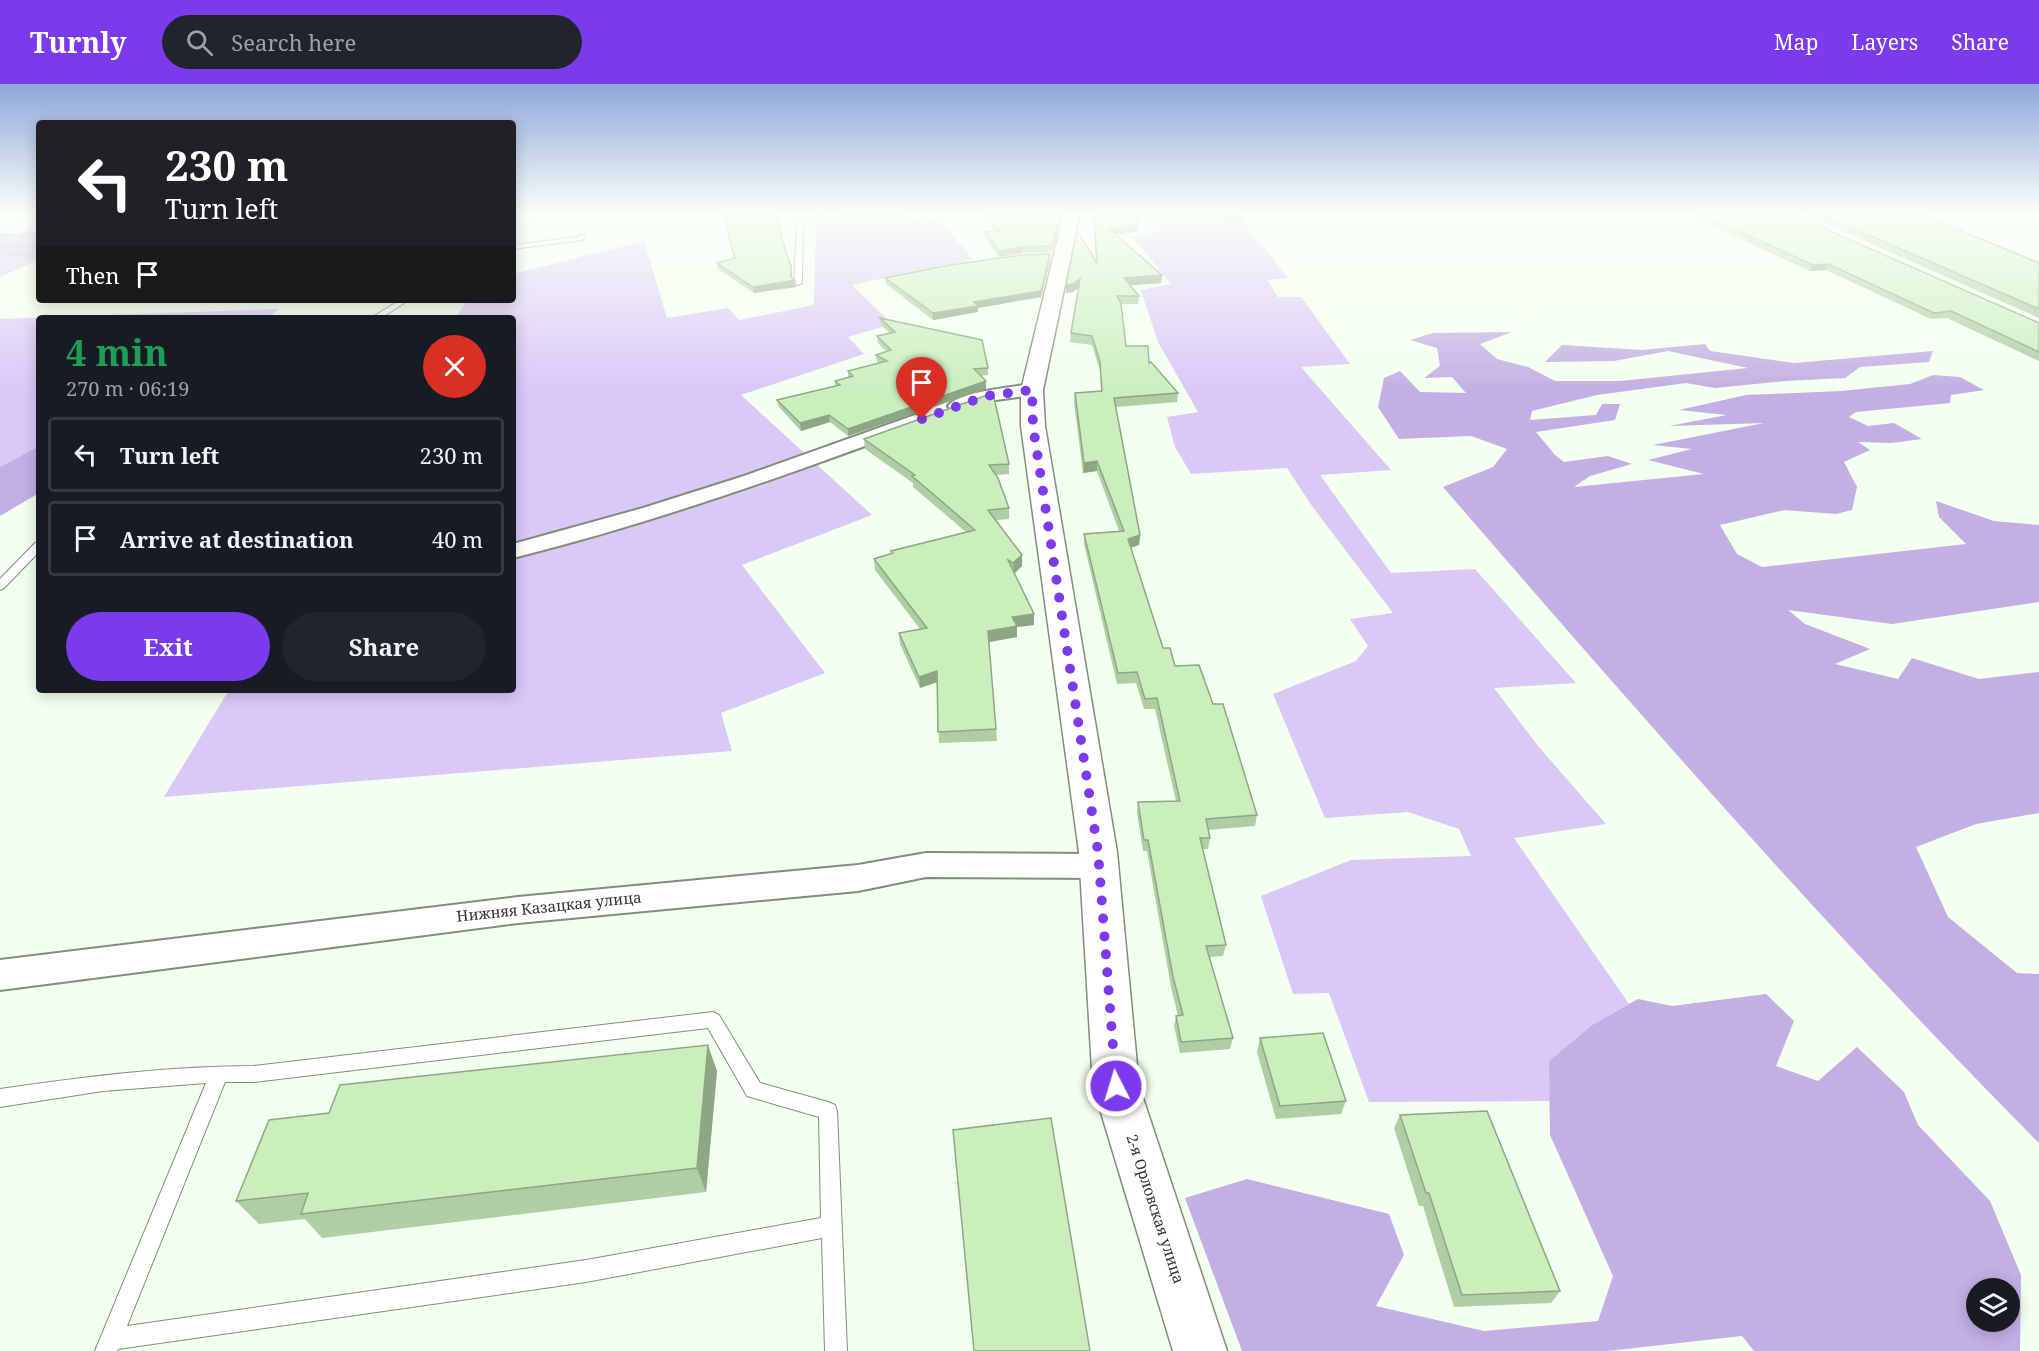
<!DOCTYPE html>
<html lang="en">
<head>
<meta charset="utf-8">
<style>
	body { margin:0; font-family:"Noto Serif",serif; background:#20242c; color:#f1f3f6; height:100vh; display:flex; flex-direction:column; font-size:22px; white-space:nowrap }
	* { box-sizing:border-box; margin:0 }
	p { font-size:20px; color:#9ea1a6 }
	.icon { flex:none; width:33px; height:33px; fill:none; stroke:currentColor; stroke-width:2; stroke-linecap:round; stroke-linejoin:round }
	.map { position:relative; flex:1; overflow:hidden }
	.sheet { position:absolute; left:36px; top:231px; width:480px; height:378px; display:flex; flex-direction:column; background:#171b24; border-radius:6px; box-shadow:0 3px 15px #0003 }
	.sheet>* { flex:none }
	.guide { position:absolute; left:36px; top:36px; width:480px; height:183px; border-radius:6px; box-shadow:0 3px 15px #0003; background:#202124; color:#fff; overflow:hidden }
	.fabs { position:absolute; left:1966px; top:1194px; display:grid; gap:12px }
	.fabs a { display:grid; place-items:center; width:54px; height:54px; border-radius:50%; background:#171b24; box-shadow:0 3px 15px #0003; font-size:30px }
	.pin { position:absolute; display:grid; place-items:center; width:51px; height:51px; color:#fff; margin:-62px -26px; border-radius:50% 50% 50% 0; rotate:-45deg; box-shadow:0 0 6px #0007 }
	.pin .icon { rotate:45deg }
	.me { position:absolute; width:66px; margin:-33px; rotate:355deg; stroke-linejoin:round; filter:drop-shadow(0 0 4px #0008) }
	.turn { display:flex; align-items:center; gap:21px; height:126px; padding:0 30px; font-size:27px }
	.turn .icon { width:78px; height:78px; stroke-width:2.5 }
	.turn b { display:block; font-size:42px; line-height:51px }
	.then { display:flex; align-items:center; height:57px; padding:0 30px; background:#0003; gap:12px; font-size:22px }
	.round { display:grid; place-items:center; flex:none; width:63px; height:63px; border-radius:32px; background:#20242c }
	.head { display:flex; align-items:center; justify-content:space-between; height:102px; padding:0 30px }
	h1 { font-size:36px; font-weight:700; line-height:45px; color:#1e9e55 }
	.cta { display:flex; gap:12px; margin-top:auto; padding:12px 30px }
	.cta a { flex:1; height:69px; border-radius:36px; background:#7c3aed; color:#fff; font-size:24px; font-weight:700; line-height:69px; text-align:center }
	.cta a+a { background:#20242c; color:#f1f3f6 }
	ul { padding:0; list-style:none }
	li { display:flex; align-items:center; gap:18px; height:75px; margin:0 12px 9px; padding:0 18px; border:3px solid #363941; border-radius:6px }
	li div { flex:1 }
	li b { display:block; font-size:22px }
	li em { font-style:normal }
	header { display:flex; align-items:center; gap:36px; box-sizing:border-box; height:84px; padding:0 30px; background:#7c3aed; color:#fff }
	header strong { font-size:28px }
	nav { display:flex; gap:33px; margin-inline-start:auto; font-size:21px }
	.search { width:420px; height:54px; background:#20242c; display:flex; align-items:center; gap:15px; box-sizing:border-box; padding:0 21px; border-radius:33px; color:#9ea1a6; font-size:22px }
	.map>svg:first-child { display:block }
</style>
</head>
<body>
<header>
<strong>Turnly</strong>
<div class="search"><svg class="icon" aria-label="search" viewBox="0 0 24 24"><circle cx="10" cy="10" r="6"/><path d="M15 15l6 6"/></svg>Search here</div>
<nav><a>Map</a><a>Layers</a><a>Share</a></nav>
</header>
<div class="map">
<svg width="2039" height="1267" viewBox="0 0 2039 1267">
	<rect width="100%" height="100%" fill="#f3ffef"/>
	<path fill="#dac8f7" d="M851,129h53l15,10 20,-3 34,39 -121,26 40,39 -44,13 16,17 -123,41 131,120 -130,50 83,108 -104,40 11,38 -568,46 65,-107h284v-372h-57l11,-18h46v-26l131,-33 23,77 61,-10 11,12 75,-15 2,-78 5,-8z
		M1125,129h73l10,2 21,14 19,-1 40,50 -21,2 11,17h23l49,67 -49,3 90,103 -71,5 71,98 84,-4 101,114 -82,5 44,58 68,78 -92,14 115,166 -37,21 -43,36 1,40 -181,1 -40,-109 -36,1 -32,-98 90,-36 120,-4 -12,-27 -51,-17 -83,6 -52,-124 83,-33 12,-15 -18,-27 43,-6 -81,-107 -25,-38 -96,6 -16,-27 -8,-30 31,-5 -40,-70 -17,-52 30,-6 -39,-48 31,-5 -21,-14h-14z
		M0,171l39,4v1l-39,17z
		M279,225l-12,9h-228v128l-39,21v-148z"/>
	<path fill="#c3afe3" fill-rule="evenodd" d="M1198,129h40l10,15 -19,1 -21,-14z
		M30,146l9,1v28l-39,-4v-22l20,1z
		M1512,248l-32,12 17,15 31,8 27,14h65l128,-13 -80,-17 -54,10 -69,1 17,-17 80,5 63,-6 5,7 84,12 139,-12 -4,11 -69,5 -15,11 -60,3 -70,7 -29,-5 -89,12 -65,16 -2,9 66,-5 6,-11h18l-5,16 -79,12 19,23 9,7 44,-6 24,8 -42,12 -16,11 130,-13 -56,-14 44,-11 -39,-4 111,-22 -95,3 58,-11 -48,-5 67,-15 95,-4 69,-7 23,-9 27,2 24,13 -33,5 -1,8 -94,9 -7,5 19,9 26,-3 28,16 -31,4 -33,-1 12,8 -26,12 13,25 -5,23 -16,4 -52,-4 -64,15 17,29 25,13 204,-23 -27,-27 -3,-16 58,20 45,4v77l-147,22 -104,-14 17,14 65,25 -35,15 63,15 14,-21 67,21 60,-7v141l-63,11 -60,23 32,70 69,56 22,1v169c-208,-209 -403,-433 -596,-656l50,-20 14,-18 -36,-13 -72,3 -21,-32 6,-29 16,-7 20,21 46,1 -14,-16 -28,1 16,-12 -3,-18 -27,-8 23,-7z
		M39,362v47l-39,23v-49z
		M1766,910l28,27 -18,45 42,15 39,-34 47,45 14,33 72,76 31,74 -1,76h-266l-12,-15 -134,15h-366l-57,-153 62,-19 142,35 15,41 -28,51 108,25 114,-10 15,-45 -63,-141 -1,-74 43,-36 46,-26 34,7zM1977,1204h33v34h-33z"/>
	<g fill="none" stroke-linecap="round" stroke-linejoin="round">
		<g stroke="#818e7c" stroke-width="2">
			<path id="lane" d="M812,129h15l-18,5 -6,6 -1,59 -4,2 -4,-2 3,-59 8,-9z
				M581,150l3,2 -1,4 -70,9v-4l65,-8z
				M400,216h9l-28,18h-10z
				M39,458v10l-35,36 -4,2v-11l35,-36z
				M713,928l6,3 41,68 68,19 7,3 2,6 10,240h-22l-3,-113 -236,44 -468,67 -1,2h-22l111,-268 -103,8 -103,16v-18c84,-12 169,-23 254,-23zM708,944l39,68 72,21 2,101 -235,42 -459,66 98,-244h29z"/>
		</g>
		<g stroke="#818e7c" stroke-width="4">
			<path id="street" d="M1032,300l7,2 2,4 -2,4 -50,7 -31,11 -7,-2 -3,-4c11,-15 66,-19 84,-22z
				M915,331l7,2 3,4 -3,4c-135,50 -269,98 -409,133v-14l130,-36 101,-32z
				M926,769l173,1 12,3 4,9 -4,9 -12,3 -173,-1 -68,14 -340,32 -518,67v-30l518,-63 340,-32z"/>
		</g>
		<g stroke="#818e7c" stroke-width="3">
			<path id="secondary" d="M1064,129h16l-37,177 2,36 72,426 22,234 88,265h-54l-80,-265 -14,-234 -58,-426v-36z"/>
		</g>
		<use href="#lane" fill="#fff" fill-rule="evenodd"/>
		<use href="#street" fill="#fff" fill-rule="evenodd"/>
		<use href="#secondary" fill="#fff" fill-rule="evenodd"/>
	</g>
	<path fill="#aecea3" d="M723,129h59l-6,1 10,39 5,13 1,12 3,2 1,7 -42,6 -36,-24 -1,-6 18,-4z
		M979,129h83l-10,39 -30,1 -23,4 -14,-19v-6l10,-1z
		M1093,129h44l1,19 -23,2 47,41 -1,8 -31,2 9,11 -1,8h-17l5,42 23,17 29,30 -1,9 -61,5 24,128 -1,10 -9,3 33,100 12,18 38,38 44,111 -2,11 -47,4 2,8 -2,11h-5l23,96 -3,11 -14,1 24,81 -3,11 -50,4 -6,-27 2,-10h2l-7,-29 -24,-136h-4l-6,-38 1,-11 38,-1 -21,-92h-11l-8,-26 -19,1 -33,-140v-10l35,-3 -22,-60 -14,2 -9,-71 1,-9 26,-2 -1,-20 -8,-26 -22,-3 1,-9 8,-45 -6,4 -7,1 30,-32z
		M1697,129h92l250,110v38l-92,-43 -16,1 -105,-49 -16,1 -115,-53z
		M1802,129h116l121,50v55z
		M1050,177l-9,36 -63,11v4l-45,8 -47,-36 -1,-6z
		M880,234l108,50v7l-8,1 6,13 -138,47 -18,-14 -29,9 -22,-24 -2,-7 58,-14v-5l13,-4v-6l31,-8 -2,-1 -1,-7 11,-3 -9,-9 -1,-7 13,-3 -9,-8z
		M864,355l145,25v10l-14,1 14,33v11l-13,1 26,46 -8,7 20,41v11l-17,2v10l-28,5 8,99 -58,2 -2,-61 -17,6 -20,-44 -1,-11 21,-4 -45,-59 -1,-11 18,-5 -1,-3 75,-19 -53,-45v-4l-48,-34z
		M1260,954l86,63 -5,13 -65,5 -19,-67z
		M717,987l-11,121 -384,46 -17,-19 -46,5 -23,-23z
		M1400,1031l160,176 -9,12 -97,4 -31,-101h-4l-25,-78z"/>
	<path fill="#8da784" d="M1061,129h1l-10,39v-6z
		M1138,141v7l-31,3 1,-7z
		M1022,163v6l-23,4v-6z
		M1050,170v7l-9,36 -63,11v4l-45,8v-7l41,-11z
		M1828,180l-2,6 -16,1 3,-6z
		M791,182l1,15 3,-1 1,7 -42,6 -1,-6 38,-10z
		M1162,191l-1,8 -37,3v-8z
		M1080,195v8l-7,5 -7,1v-8z
		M986,297v8l-138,47v-7z
		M829,331l1,7 -29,9 -1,-8z
		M1097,377v10l-14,2 1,-10z
		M1140,451l-1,10 -12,4 1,-10z
		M1022,471v11l-8,8 -1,-11z
		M1034,530v11l-17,2v10l-28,5 -1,-11 24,-14z
		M937,587l1,11 -18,6 -1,-11z
		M708,961l9,26 -11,121 -9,-24z"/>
	<path fill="#caefbd" stroke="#8da784" stroke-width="1.5" d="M723,129l53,1 10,39 5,13v11l4,3 -42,7 -36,-24 18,-5z
		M984,129h77l-9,33 -30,1 -23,4 -14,-19 15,-1z
		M1094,129h43l1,12 -30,3 54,47 -38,3 15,18h-22l4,8 5,42h22l1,17 2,-1 27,31 -64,5 26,137 -12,4 35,109h7l5,18 24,-1 14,39h10l34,111 -51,4 4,19h-10l26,107 -20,1 27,92 -52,4 -5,-26 7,-1 -10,-38 -25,-137h-4l-6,-38 42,-1 -23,-103 -12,1 -8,-27 -19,1 -34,-139 40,-3 -27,-70 -13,2 -9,-70 27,-2 -2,-29 -8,-26 -21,-3 9,-54 -7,5 -7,1 11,-55 20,33z
		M1699,129h90l250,110v29l-88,-41 -17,2 -106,-49 -15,1z
		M1818,129h100l121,50v46z
		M1050,170l-9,37 -67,11 4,4 -45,7 -48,-35 65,-13 72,-10z
		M880,234l102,22 6,28 -14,1 12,12 -138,48 -19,-14 -29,8 -23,-23 63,-15 -5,-4 18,-5 -5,-5 39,-10 -11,-6 15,-5 -14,-14 18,-4z
		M993,309l16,71 -20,1 9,13 11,30 -21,2 34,45 -9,8 -5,-3 26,54 -22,3 5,9 -29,5 8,98 -58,3 -1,-61 -18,6 -20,-44 28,-5 -53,-69 19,-6 -2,-2 84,-21 -63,-54 3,-1 -51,-36z
		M1323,949l23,68 -66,5 -20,-68z
		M708,961l-11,123 -396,46 7,-21 -72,8 33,-81 60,-7 11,-28z
		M1487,1027l73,180 -98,4 -33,-102h-3l-26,-78z
		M1051,1034l39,233h-116l-21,-221z"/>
	<linearGradient id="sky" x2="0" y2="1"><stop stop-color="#8ea7da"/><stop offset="0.42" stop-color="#fafff8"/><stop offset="1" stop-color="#fafff8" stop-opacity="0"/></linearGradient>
	<rect width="2039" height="307" fill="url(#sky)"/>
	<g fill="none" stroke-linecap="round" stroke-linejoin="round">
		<path stroke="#7c3aed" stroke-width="10" stroke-dasharray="0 18" d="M922,335l64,-23 46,-6 1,36 65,426 18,234"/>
	</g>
	<g text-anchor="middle" stroke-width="4.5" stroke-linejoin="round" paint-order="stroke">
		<g font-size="15" fill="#31362f" stroke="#fff">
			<text transform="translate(549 823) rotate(-6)" y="5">Нижняя Казацкая улица</text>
			<text transform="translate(1155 1125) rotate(72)" y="5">2-я Орловская улица</text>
		</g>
	</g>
</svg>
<div class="fabs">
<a><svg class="icon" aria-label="layers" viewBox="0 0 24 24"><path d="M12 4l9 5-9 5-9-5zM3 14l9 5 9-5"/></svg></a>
</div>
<div class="pin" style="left:922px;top:335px;background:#d93025"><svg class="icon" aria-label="arrive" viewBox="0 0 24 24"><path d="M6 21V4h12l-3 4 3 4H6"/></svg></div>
<svg class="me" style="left:1116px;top:1002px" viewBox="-20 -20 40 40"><circle r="17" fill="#7c3aed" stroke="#fff" stroke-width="3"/><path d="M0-11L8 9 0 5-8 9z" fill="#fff"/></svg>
<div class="guide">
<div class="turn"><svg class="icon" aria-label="left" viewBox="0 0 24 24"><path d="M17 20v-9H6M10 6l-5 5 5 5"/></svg><div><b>230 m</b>Turn left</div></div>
<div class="then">Then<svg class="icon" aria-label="arrive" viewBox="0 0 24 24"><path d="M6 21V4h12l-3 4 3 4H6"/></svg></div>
</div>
<section class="sheet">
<div class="head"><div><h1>4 min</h1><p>270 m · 06:19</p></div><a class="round" style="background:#d93025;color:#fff"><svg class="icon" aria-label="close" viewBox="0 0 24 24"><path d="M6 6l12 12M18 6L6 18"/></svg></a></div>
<ul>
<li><svg class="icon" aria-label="left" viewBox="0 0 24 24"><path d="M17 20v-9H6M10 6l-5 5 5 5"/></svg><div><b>Turn left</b></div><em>230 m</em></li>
<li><svg class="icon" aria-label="arrive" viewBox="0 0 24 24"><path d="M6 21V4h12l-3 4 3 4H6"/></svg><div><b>Arrive at destination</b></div><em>40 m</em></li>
</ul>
<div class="cta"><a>Exit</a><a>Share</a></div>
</section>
</div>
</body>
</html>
